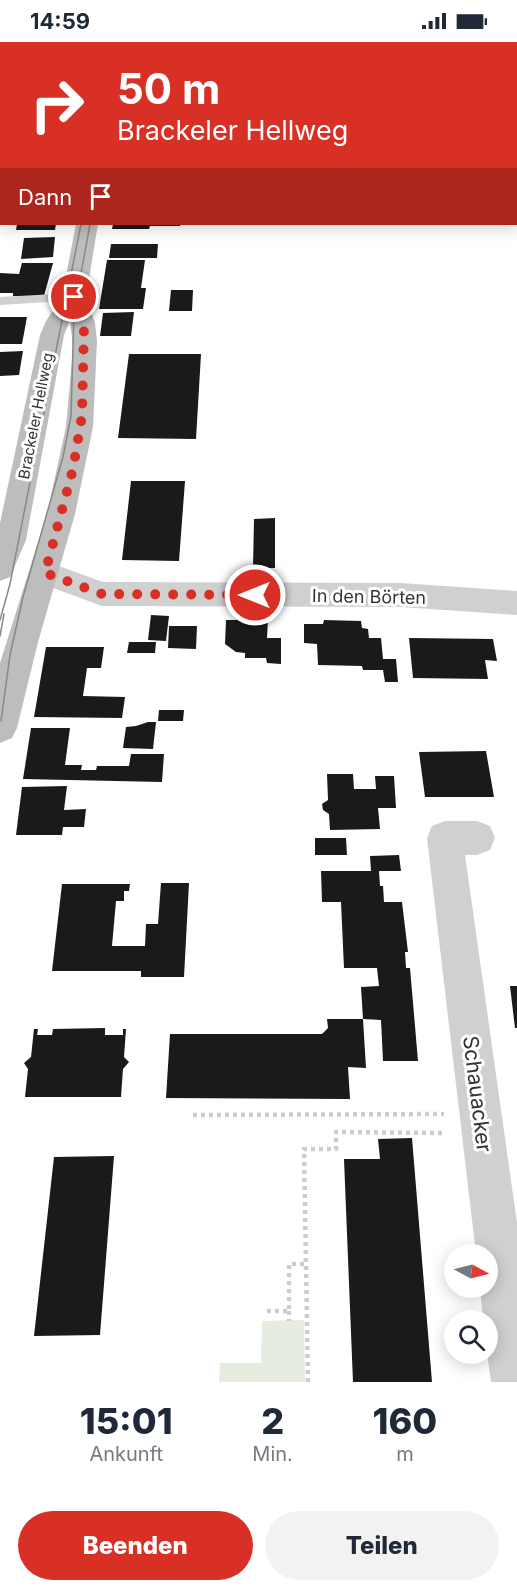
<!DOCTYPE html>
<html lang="de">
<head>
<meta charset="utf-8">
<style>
	body { margin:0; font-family:Inter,sans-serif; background:#f2f2f3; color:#1f2937; height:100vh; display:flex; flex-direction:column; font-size:22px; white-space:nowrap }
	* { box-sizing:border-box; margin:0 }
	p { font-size:20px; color:#747a83 }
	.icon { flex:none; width:33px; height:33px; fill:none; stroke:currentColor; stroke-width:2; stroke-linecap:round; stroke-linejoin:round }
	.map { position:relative; height:1340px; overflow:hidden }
	.details { display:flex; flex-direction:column; background:#fff; flex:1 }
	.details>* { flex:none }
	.banner { position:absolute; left:0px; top:0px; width:518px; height:183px; box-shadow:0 3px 15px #0003; background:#d93025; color:#fff; overflow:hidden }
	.needle { width:39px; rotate:97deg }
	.controls { position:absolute; left:444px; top:1202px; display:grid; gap:12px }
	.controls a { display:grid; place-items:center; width:54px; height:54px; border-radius:50%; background:#fff; box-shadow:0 3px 15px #0003; font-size:30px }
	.pin { position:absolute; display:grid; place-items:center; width:51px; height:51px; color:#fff; margin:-26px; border:3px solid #fff; border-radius:50%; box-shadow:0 2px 6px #0007 }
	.me { position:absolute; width:66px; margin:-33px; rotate:270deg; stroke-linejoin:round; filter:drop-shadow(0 0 4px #0008) }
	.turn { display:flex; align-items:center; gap:21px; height:126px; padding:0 18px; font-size:27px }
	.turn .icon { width:78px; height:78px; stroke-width:2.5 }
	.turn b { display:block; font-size:42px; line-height:51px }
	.then { display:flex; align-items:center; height:57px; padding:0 18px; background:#0003; gap:12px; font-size:22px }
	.eta { display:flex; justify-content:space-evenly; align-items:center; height:102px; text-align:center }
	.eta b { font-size:36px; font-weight:800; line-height:42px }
	.button { display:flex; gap:12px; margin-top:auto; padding:12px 18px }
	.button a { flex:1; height:69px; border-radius:36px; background:#d93025; color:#fff; font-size:24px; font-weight:800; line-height:69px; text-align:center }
	.button a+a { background:#f2f2f3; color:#1f2937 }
	.status { display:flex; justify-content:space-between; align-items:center; height:42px; padding:0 30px; background:#fff; direction:ltr }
	.status svg { height:16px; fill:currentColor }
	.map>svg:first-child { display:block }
</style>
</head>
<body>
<div class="status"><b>14:59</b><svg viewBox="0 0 49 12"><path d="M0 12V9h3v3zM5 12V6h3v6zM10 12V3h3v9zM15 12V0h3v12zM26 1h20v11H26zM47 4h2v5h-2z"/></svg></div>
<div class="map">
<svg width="517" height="1340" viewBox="0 0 517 1340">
	<rect width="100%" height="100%" fill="#fff"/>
	<path fill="#e6ecdf" d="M304,1278l1,62h-86l1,-19h41l1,-42z"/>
	<path fill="#1a1a1a" d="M17,182h39l-1,6h-39z
		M113,182h68l-1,2h-30l-1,3h-37z
		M55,195l-2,20 -32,2 3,-21z
		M111,202h47l-1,14h-48z
		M107,218h38l-4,28h5l-3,21h-44z
		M22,221h31l-9,33h-31v-3h-13v-20l19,1z
		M171,248h22l-1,21h-23z
		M134,270l-3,24h-31l3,-23z
		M0,275h27l-5,27h-22z
		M23,309l-4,24 -19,1v-24z
		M129,312h72l-5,85 -78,-1z
		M131,439h54l-6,80 -57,-1z
		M275,476v50h-22l1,-49z
		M151,573l18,1 -3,25 -18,-1z
		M226,578h42l-1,18h14v26l-14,-1 -1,-5h-21v-5l-9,-1 -11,-8z
		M324,578l37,1 1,7 6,1 1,9h12l2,21h13l2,23h-13l-2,-12h-20l-1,-4 -44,-1 -1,-21 -13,-1v-19h19z
		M169,584h28l-1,23 -28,-1z
		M409,596l84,1 4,22 -12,-1 3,19 -75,-1z
		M129,600h27l-1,11h-28z
		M46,605h58l-3,21h-14l-4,28 42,1 -3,21 -88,-1z
		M159,668h25l-1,11h-25z
		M148,680h8l-3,27 -30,-1 3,-21 10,-1z
		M31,686h39l-5,37h17l-1,5h15l1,-4h32l2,-12h33l-2,28 -139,-3z
		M486,709l8,46h-69l-6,-45z
		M327,732h26l1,15h22l-1,-13h19l2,32h-18l2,21 -50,1 -1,-16 -6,-4 -1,-6 6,-4z
		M67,744l-3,24 22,-1 -2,18h-21l-1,8h-46l6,-48z
		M315,796h31l1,17h-32z
		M399,813l2,16h-22l1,15h3l1,16h18l6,50h-3l1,16h4l8,93h-35l-2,-41 -18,-1 -2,-32 18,-1 -2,-18h-33l-3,-66h-19l-1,-31h50l-1,-15z
		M161,841h28l-5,94h-43v-6h-89l10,-87h68l-1,7h-5v10h-8l-4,45h33l1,-22h12z
		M510,944h7v42h-2z
		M327,977h36l3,49 -18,-1 2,32 -184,-1 4,-64h152l6,-6z
		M105,986v7h18v-6h3l-2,28 5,5 -6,7 -2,28h-96l3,-28 -4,-6 7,-6 3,-28h4l-1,6h15l1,-6z
		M412,1096l20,244h-79l-9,-223h36l-2,-20z
		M114,1114l-14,179 -66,1 20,-179z"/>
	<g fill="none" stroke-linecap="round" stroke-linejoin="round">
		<path stroke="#cdcdcd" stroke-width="4.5" stroke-dasharray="4 4" stroke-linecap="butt" d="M193,1073l251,-1
			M267,1269h22v-47h17
			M289,1269v10
			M308,1340l-4,-233h32v-17l110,1"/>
		<path fill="#d0d0d0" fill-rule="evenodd" d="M74,251l5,1 1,3 -1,3 -79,5v-8z"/>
		<path fill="#d0d0d0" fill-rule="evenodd" d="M45,519l58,21 298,1 116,8v24l-116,-8 -299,-1 -68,-25 -4,-8 4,-8z
			M445,779h32l13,5 5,12 -5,12 -13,5h-12l52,368v159h-26l-4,-29 1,-33h-5l-3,-33h8v-33h-12l-49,-416 5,-12z"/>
		<path fill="#bdbdbd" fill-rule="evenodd" d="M111,0h18l-18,2z
			M76,182h22l-12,73 9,26 2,18 -4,86 -18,87 -37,128 -21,86 -5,10 -12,5v-80l47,-149 19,-87 7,-79 -3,-28 -6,15 -38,205 -16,37 -10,4v-58l40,-188 6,-14 16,-24z"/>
		<path stroke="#888" stroke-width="1.5" d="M0,578l10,-36 71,-360
			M0,594l4,-22
			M1,679l9,-66 13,-58 40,-140 8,-41 3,-104 16,-88"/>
	</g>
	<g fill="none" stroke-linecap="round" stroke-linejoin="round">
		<path stroke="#d93025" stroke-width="10" stroke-dasharray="0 18" d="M74,255l10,31 -2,88 -9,53 -28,104 57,21 153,1"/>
	</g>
	<g text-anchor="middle" stroke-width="6" stroke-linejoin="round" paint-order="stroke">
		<g font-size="15" fill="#333" stroke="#fff">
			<text transform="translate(36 374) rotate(-79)" y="5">Brackeler Hellweg</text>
		</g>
		<g font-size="18" fill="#333" stroke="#fff">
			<text transform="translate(369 555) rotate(1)" y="6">In den Börten</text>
		</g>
		<g font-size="21" fill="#333" stroke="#fff">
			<text transform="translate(477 1052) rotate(83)" y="7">Schauacker</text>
		</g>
	</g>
</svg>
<div class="controls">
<a><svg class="needle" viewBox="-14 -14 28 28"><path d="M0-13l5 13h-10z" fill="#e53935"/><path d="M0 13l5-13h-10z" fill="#747a83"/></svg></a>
<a><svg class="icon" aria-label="search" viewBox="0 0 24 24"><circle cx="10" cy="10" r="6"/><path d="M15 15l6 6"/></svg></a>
</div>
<div class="pin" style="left:74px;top:255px;background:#d93025"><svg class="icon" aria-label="arrive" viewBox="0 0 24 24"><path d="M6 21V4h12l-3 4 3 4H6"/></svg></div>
<svg class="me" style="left:255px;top:553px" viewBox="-20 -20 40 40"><circle r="17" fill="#d93025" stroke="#fff" stroke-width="3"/><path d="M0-11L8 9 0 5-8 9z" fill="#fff"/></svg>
<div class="banner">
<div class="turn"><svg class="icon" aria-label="right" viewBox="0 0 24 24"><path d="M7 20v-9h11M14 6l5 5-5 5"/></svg><div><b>50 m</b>Brackeler Hellweg</div></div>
<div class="then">Dann<svg class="icon" aria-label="arrive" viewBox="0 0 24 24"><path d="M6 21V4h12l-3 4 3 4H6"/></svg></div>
</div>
</div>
<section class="details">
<div class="eta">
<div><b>15:01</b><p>Ankunft</p></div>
<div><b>2</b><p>Min.</p></div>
<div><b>160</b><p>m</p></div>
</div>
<div class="button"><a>Beenden</a><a>Teilen</a></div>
</section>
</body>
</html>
